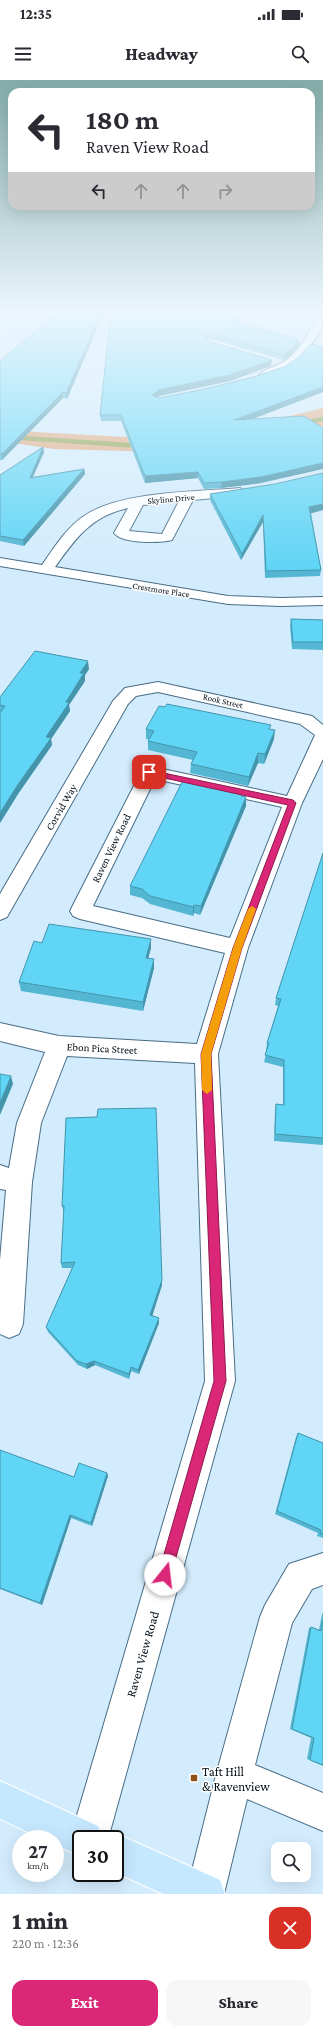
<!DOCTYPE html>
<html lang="en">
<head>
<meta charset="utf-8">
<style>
	body { margin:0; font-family:"Crimson Pro",serif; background:#f7f7f7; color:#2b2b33; height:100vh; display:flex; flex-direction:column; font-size:15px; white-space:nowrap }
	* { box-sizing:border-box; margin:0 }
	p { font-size:13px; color:#7c7c81 }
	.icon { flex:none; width:22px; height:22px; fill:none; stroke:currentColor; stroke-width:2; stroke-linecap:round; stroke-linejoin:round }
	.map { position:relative; height:1814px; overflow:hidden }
	.side { display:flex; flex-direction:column; background:#fff; flex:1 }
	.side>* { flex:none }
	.hud { position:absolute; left:8px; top:8px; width:307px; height:122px; border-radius:12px; box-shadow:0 4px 16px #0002; background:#fff; color:#2b2b33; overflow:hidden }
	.buttons { position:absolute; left:271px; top:1762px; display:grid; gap:8px }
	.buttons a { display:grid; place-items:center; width:40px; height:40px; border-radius:8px; background:#fff; box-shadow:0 4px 16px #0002; font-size:20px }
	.speed { position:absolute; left:12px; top:1750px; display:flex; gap:8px; font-size:20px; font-weight:700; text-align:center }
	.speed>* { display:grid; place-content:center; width:52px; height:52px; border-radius:50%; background:#fff; box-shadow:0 4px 16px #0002; line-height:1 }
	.speed small { font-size:10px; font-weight:400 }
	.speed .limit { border:2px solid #111; border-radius:6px; background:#fff; color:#111 }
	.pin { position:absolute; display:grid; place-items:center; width:34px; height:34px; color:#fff; margin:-17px; border-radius:8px; box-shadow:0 2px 6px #0006 }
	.me { position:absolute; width:44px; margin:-22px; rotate:16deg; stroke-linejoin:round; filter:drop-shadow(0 0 3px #0008) }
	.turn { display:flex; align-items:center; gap:14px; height:84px; padding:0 12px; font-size:18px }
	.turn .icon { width:52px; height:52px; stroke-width:2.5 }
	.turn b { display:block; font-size:28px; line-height:34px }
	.lanes { display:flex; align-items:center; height:38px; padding:0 12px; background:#0003; justify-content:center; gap:20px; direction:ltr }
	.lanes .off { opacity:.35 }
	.round { display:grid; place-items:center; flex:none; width:42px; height:42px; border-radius:12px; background:#f7f7f7 }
	.summary { display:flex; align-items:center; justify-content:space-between; height:68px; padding:0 12px }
	h1 { font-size:24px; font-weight:800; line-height:30px }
	.cta { display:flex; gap:8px; margin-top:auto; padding:8px 12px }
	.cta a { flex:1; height:46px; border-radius:12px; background:#db2777; color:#fff; font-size:16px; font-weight:800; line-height:46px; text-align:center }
	.cta a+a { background:#f7f7f7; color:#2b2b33 }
	.status { display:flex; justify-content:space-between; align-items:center; height:28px; padding:0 20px; background:#fff; direction:ltr }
	.status svg { height:11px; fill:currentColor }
	header { display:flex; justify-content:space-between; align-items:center; height:52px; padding:0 12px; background:#fff; font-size:18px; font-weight:800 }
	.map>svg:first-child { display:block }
</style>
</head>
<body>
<div class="status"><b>12:35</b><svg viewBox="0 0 49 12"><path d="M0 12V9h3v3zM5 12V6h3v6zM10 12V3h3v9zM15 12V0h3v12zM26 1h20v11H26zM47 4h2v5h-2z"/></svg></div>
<header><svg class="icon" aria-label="menu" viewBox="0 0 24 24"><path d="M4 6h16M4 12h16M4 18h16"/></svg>Headway<svg class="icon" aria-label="search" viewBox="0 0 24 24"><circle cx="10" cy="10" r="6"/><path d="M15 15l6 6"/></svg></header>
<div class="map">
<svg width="323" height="1814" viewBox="0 0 323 1814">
	<rect width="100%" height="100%" fill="#d3ecfd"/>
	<path fill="#e2aa7f" d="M323,328v18l-125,27 -144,-4 -54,-8v-14l36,5 127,7 48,-4z"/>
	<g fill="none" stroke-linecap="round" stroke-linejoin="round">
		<path stroke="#8f9f49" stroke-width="4.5" d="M300,344l23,-5
			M0,354l23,4 119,8"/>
		<path stroke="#8f9f49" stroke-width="5.5" d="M136,366h6"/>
		<g stroke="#476d86" stroke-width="2">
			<path id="minor" d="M323,234c0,4 0,9 -1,12 -8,19 -38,57 -62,51l-1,-2c5,-6 22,-10 30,-17 13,-11 21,-29 31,-43z
				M240,408l6,4 -1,3 -52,5 -21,40c-12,3 -50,4 -58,-7l14,-25c-37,8 -52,30 -73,59l173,29 53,2 42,-1v8l-42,1 -53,-2 -228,-38v-8l42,7c12,-17 24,-37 42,-49 36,-25 112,-24 156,-28zM179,421l-17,33 -33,-3 14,-26z
				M158,602l154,34 11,9v34l-21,44 -54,145 -30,106 17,327 -127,458h-27v16l-5,-3 -6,-13 135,-458 -10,-318 -128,-7 -26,67 -9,59 -9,142 -4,10 -10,4 -9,-4v-74l6,-70 -6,-1v-24l9,3 8,-45 28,-71 -45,-11v-18l59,13 138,8 28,-91 -145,-34 -7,-3 -3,-5 73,-143 6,-2 138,30 28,-61 -15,-11 -142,-32 -22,4 -8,8 -121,213 -7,3v-26l113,-193 12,-13zM155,699l127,28 -52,131 -137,-32z
				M323,1473v32l-11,4 -20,34 -37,142 68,28v38l-76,-32 -23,95h-38l30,-119 44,-158 5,-12 24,-41z"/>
		</g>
		<g stroke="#fff" stroke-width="2">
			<path id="major" d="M20,230h10l-27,23 -3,1v-8z
				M0,1701l98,45 5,12 12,-5 105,47 5,14h-62l-48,-22v-33h-34v17l-26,-11v-6h-12l-43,-20z"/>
		</g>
		<use href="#minor" fill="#fff" fill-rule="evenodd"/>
		<use href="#major" fill="#c6e8ff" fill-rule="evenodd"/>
	</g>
	<path fill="#53b7d3" d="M105,230l-38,89 -4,-1 -61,62h-2v-99z
		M111,230h116l-2,3 16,7 -1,2 59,24 -3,4 -12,10 -69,-20h-8v1l65,19 -1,6 -41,15 -71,15 -2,1 2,1 41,-8 54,-13 30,-10 39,-20v45l-70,27 8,64 -40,5 -17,1 -6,-11 -53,5 -24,-62h-20l-1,-6z
		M43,367l1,5 -11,25 51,-8 1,5 -61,72 -24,-5v-66z
		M275,404l36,29 10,57 -1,6 -55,2 -2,-56 -22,38 -31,-60v-6z
		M291,539l32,1v30l-31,-1 -2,-23z
		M89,589l-4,6v6l-16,24 1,6 -19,28 1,6 -34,49 -18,29v-126z
		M146,649h124l4,10 -10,25 -6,-1 -10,23 -58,-13 1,-9 2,-4 -45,-10v-9l1,-2h-3z
		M243,716l3,10 -46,109 -6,-2 -1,3 -43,-12 -8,-6 -12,-3v-9z
		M323,773v292l-49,-4 1,-30 1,-7 7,1v-38l-19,-5 3,-12h-1l1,-7 11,-37 -3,-1 1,-7z
		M42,863l109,5 -3,10 6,10 -11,43 -122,-20 -2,-9z
		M66,1038l96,162v5l-10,30 7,8 -20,51 -8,-3 -2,8 -34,-14 -8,4 -9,-4 -30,-33 -2,-5 26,-59h-10l-1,-5 3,-51 -2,-6z
		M298,1353l25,10v95l-6,-2 1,-3 -43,-19 21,-77z
		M0,1370l74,27 33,-4 1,3 -16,50 -21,-8 -29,87 -42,-16z
		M323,1533v153l-16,-7 4,-21 -21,-9 19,-101 2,-1 8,3 3,-16z"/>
	<path fill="#4495ac" d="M102,230h3l-38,89 -1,-6z
		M223,230h4l-6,8v-5z
		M241,235v5l-5,7 1,-6z
		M207,254v6l-2,2v-5z
		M299,260v6l-3,4 -12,10v-5z
		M272,280l-1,6 -41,15 -71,15 -7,5v-6l7,-5z
		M323,307v5l-89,34v-6z
		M63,312v6l-61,62v-6z
		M43,367l1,5 -14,31v-5z
		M323,383v6l-62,14 -40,5 1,-6z
		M84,389l1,5 -61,72 -1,-6z
		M198,392v6l-53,5v-7z
		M323,424v6l-14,4v-7z
		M263,435v7l-22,38 1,-6z
		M88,581l1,8 -4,6v6l-16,24 1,6 -19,28 1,6 -34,49 -18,29v-10l46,-76 20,-35 14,-29z
		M275,650l-1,9 -10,25 1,-10z
		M258,673v10l-10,23 1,-9z
		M246,717v9l-46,109 1,-9z
		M194,825v8l-1,3v-9z
		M151,859v9l-5,19v-9z
		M154,879v9l-11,43v-9z
		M11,996l2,8 -13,31v-12z
		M162,1200v5l-11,35 -1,-5z
		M159,1238v5l-20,51 -1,-4z
		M94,1281l1,4 -8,4 -1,-5z
		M131,1287v4l-2,8v-5z
		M107,1393l1,3 -16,50 -1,-3z
		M70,1435l1,3 -29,87 -2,-2z"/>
	<path fill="#61d5f5" stroke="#4495ac" d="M60,230h42l-36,83 -3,-1 -61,62h-2v-93z
		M111,230h112l-2,3 20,2 -4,6 62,19 -3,4 -12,11 -68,-21h-9l-2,3 2,4 65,19 -42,15 -71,15 -7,5 7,3 41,-8 54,-13 30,-10 15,-10 12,-13 12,3v40l-89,33 70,-4 19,12v35l-62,14 -39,5 -18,1 -6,-11 -53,4 -24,-61h-21z
		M43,367l-13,31 54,-9 -61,71 -23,-4v-61z
		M323,393v31l-14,3 12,63 -55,1 -3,-56 -21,39 -32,-60 65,-10z
		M291,539l32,1v22h-30z
		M35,571l53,10 -8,12h4l-18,29 3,1 -23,34 5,1 -34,48 -17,27v-100l5,-7 -5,-1v-8z
		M167,624l104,21 -2,4 6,1 -10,24 -7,-1 -9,24 -58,-13 6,-12 -49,-11 6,-10 -8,-2 13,-23 6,1z
		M184,698l59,13 -2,5 5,1 -45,109 -7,-1 -1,2 -43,-11 -8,-7 -12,-3z
		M323,773v285l-48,-4 1,-30 8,1v-45l-19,-5 4,-12h-2l14,-44 -5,-1z
		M49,844l102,15 -5,19 8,1 -11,43 -124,-20 15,-41 8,2z
		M0,994l11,2 -11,27z
		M156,1028l6,172 -12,35 9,3 -21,52 -7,-3 -2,7 -35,-13 -8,3 -9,-3 -31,-34 29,-65 -14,1 3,-57h-2l4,-88 31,-1 1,-8z
		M298,1353l25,10v91l-3,-1 1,-3 -44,-19z
		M0,1370l74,27 5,-14 28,10 -16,50 -21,-8 -30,88 -40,-15z
		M323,1540v145l-13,-5 4,-22 -22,-9 19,-102 10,4z"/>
	<linearGradient id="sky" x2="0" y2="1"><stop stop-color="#84aca8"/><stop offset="0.48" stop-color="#ebf6fe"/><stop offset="1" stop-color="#ebf6fe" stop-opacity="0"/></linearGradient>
	<rect width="323" height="484" fill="url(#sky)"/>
	<path fill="#db2777" stroke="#8e194d" d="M149,690l144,30 3,3 -54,145 -31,106 15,327 -55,194 -2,5 -4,2 -5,-2 -2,-5 56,-194 -13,-327 32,-106 55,-143 -142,-31 -1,-2z"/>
	<path fill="#f59e0b" d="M252,826l4,3 -14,39 -31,106 1,36 -5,4 -5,-4 -1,-36 32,-106 15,-39z"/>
	<rect fill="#915319" stroke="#fff" stroke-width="1.5" x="190" y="1694" width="8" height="8" rx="2"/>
	<g text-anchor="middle" stroke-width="3" stroke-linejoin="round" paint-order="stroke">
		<g font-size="9" fill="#020e17" stroke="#fff">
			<text transform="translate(171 419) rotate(-5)" y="3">Skyline Drive</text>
			<text transform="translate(161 510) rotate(9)" y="3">Crestmore Place</text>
			<text transform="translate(223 621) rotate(13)" y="3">Rook Street</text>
		</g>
		<g font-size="11" fill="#020e17" stroke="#fff">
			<text transform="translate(61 727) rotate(-60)" y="4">Corvid Way</text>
			<text transform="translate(111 768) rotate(-64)" y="4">Raven View Road</text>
			<text transform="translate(102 968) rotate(3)" y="4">Ebon Pica Street</text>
		</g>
		<g font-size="13" fill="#020e17" stroke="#fff">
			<text transform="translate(142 1574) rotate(-74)" y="5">Raven View Road</text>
		</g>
		<g font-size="13" fill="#020e17" stroke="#fff" text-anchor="start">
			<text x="202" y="1696">Taft Hill<tspan x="202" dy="15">&amp; Ravenview</tspan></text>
		</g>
	</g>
</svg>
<div class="buttons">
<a><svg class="icon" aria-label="search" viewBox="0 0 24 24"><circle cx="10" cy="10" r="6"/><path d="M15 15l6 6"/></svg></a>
</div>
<div class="speed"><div>27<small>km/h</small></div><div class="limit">30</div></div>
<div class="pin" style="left:149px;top:692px;background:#d93025"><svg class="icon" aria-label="arrive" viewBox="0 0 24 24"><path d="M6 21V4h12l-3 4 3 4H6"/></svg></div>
<svg class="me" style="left:165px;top:1495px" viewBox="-20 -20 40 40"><circle r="19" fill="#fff"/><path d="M0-13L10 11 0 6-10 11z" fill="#db2777"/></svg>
<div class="hud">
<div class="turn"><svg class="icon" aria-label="left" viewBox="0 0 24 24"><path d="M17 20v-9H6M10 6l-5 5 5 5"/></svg><div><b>180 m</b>Raven View Road</div></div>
<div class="lanes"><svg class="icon" aria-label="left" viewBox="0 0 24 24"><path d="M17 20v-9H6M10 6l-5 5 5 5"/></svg><svg class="icon off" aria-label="ahead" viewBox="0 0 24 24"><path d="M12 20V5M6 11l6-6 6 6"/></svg><svg class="icon off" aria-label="ahead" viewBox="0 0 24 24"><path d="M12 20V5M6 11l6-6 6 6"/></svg><svg class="icon off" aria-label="right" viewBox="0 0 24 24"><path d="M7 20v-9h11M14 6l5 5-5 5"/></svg></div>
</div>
</div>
<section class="side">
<div class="summary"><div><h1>1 min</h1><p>220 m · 12:36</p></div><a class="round" style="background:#d93025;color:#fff"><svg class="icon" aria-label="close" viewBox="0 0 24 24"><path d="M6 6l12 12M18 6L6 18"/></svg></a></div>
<div class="cta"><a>Exit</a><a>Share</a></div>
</section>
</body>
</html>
